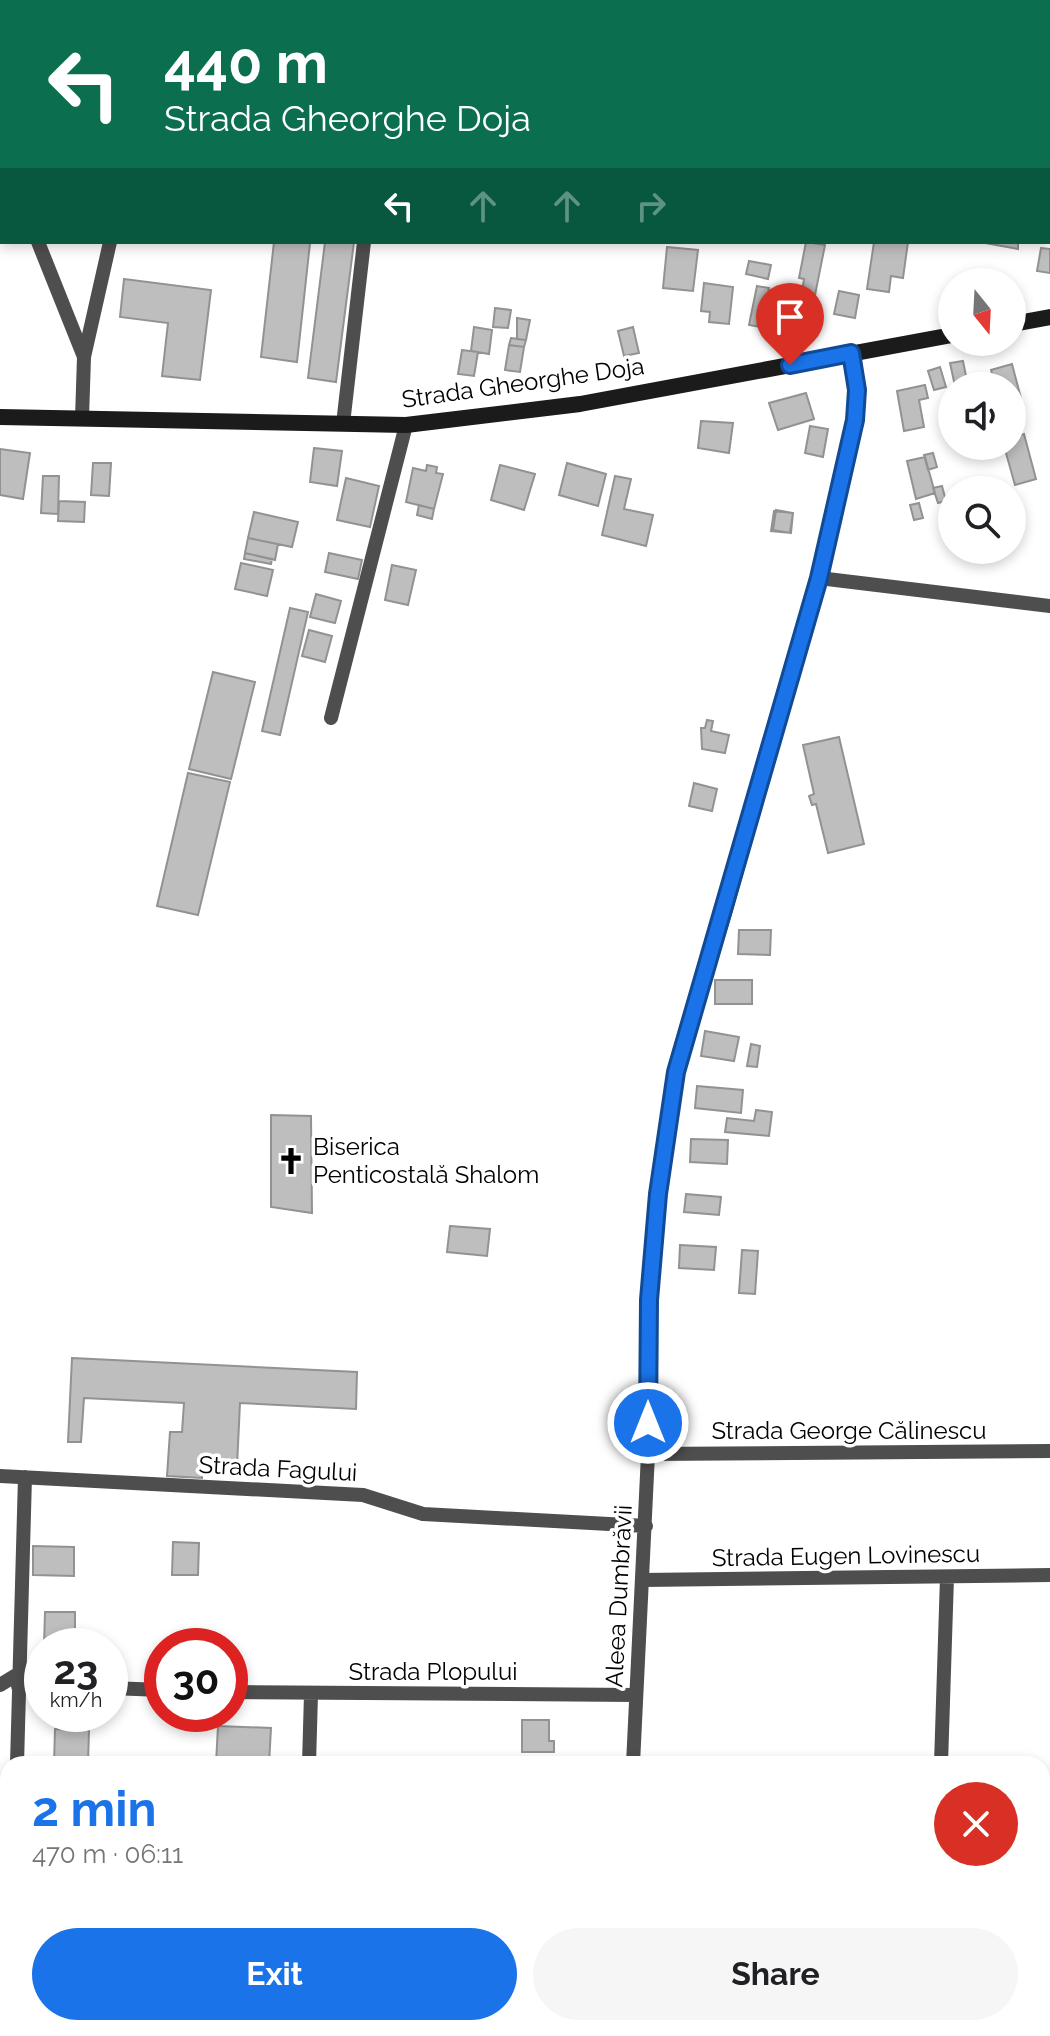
<!DOCTYPE html>
<html lang="en">
<head>
<meta charset="utf-8">
<style>
	body { margin:0; font-family:Raleway,sans-serif; background:#f6f6f6; color:#202124; height:100vh; display:flex; flex-direction:column; font-size:30px; white-space:nowrap }
	* { box-sizing:border-box; margin:0 }
	p { font-size:26px; color:#757577 }
	.icon { flex:none; width:44px; height:44px; fill:none; stroke:currentColor; stroke-width:2; stroke-linecap:round; stroke-linejoin:round }
	.map { position:relative; flex:1; overflow:hidden }
	.details { position:absolute; left:0px; top:1756px; width:1050px; height:280px; display:flex; flex-direction:column; background:#fff; border-radius:24px 24px 0 0; box-shadow:0 4px 12px #0003 }
	.details>* { flex:none }
	.guide { position:absolute; left:0px; top:0px; width:1050px; height:244px; box-shadow:0 4px 12px #0003; background:#0b6e4f; color:#fff; overflow:hidden }
	.needle { width:52px; rotate:162deg }
	.buttons { position:absolute; left:938px; top:268px; display:grid; gap:16px }
	.buttons a { display:grid; place-items:center; width:88px; height:88px; border-radius:50%; background:#fff; box-shadow:0 4px 12px #0003; font-size:40px }
	.speed { position:absolute; left:24px; top:1628px; display:flex; gap:16px; font-size:40px; font-weight:700; text-align:center }
	.speed>* { display:grid; place-content:center; width:104px; height:104px; border-radius:50%; background:#fff; box-shadow:0 4px 12px #0003; line-height:1 }
	.speed small { font-size:20px; font-weight:400 }
	.speed .limit { border:12px solid #d22; background:#fff; color:#111 }
	.pin { position:absolute; display:grid; place-items:center; width:68px; height:68px; color:#fff; margin:-82px -34px; border-radius:50% 50% 50% 0; rotate:-45deg; box-shadow:0 0 8px #0007 }
	.pin .icon { rotate:45deg }
	.me { position:absolute; width:88px; margin:-44px; rotate:0deg; stroke-linejoin:round; filter:drop-shadow(0 0 6px #0008) }
	.turn { display:flex; align-items:center; gap:28px; height:168px; padding:0 32px; font-size:36px }
	.turn .icon { width:104px; height:104px; stroke-width:2.5 }
	.turn b { display:block; font-size:56px; line-height:68px }
	.lanes { display:flex; align-items:center; height:76px; padding:0 32px; background:#0003; justify-content:center; gap:40px; direction:ltr }
	.lanes .off { opacity:.35 }
	.round { display:grid; place-items:center; flex:none; width:84px; height:84px; border-radius:42px; background:#f6f6f6 }
	.overview { display:flex; align-items:center; justify-content:space-between; height:136px; padding:0 32px }
	h1 { font-size:48px; font-weight:700; line-height:60px; color:#1a73e8 }
	.cta { display:flex; gap:16px; margin-top:auto; padding:16px 32px }
	.cta a { flex:1; height:92px; border-radius:48px; background:#1a73e8; color:#fff; font-size:32px; font-weight:700; line-height:92px; text-align:center }
	.cta a+a { background:#f6f6f6; color:#202124 }
	.map>svg:first-child { display:block }
</style>
</head>
<body>
<div class="map">
<svg width="1050" height="2036" viewBox="0 0 1050 2036">
	<rect width="100%" height="100%" fill="#fff"/>
	<path fill="#bebebe" stroke="#929292" stroke-width="2" d="M0,0h36l-34,2v43z
		M274,242l36,1 -13,119 -36,-5z
		M325,242h29l-18,140 -28,-4z
		M806,242l19,3 -16,80 -18,-3 5,-32 6,2 2,-13 -5,-1z
		M874,242h34l-5,36 -12,-2 -2,16 -22,-3z
		M980,242h38v7z
		M667,247l31,3 -5,41 -30,-3z
		M1041,248l9,1v24l-13,-2z
		M749,261l22,4 -3,14 -22,-5z
		M124,279l87,11 -11,90 -38,-4 6,-53 -48,-6z
		M704,283l29,4 -4,37 -20,-2 1,-10 -9,-1z
		M757,286l12,2 -8,39 -12,-2z
		M839,291l20,4 -4,23 -21,-4z
		M495,308l16,2 -3,18 -15,-1z
		M517,318l13,2 -4,20 -9,-1z
		M474,327l18,3 -3,24 -18,-3z
		M633,327l6,26 -15,3 -6,-25z
		M511,338l15,2 -2,7 -15,-2z
		M509,345l15,2 -4,25 -15,-2z
		M462,350l16,2 -4,24 -16,-2z
		M963,361l5,25h-13l-5,-23z
		M1012,364l12,46 -12,3v-27h-17l-4,-16z
		M940,367l6,20 -12,3 -6,-19z
		M925,385l3,13 -9,2 5,27 -20,4 -7,-40z
		M806,393l8,26 -36,11 -9,-27z
		M701,421l32,2 -4,30 -31,-5z
		M810,426l18,3 -5,28 -18,-4z
		M1024,434l12,45 -21,6 -11,-39h8v-9z
		M314,448l28,3 -5,35 -27,-4z
		M0,449l30,4 -7,46 -23,-4z
		M933,453l4,14 -9,3 -4,-15z
		M925,457l10,36 -19,6 -9,-38z
		M93,463h18l-2,33 -18,-1z
		M567,463l39,11 -8,32 -39,-11z
		M427,465l10,2 -1,6 7,1 -9,35 -28,-7 7,-34 13,3z
		M500,465l35,9 -11,36 -33,-10z
		M43,476h16l-1,38 -17,-1z
		M615,476l16,3 -7,30 29,6 -7,31 -44,-11z
		M346,478l33,8 -9,41 -33,-7z
		M942,486l4,15 -8,2 -5,-15z
		M59,501l26,1 -1,20 -26,-1z
		M919,503l4,15 -9,2 -4,-15z
		M419,505l15,4 -2,10 -15,-4z
		M776,510l17,3 -3,20 -17,-3z
		M774,511l19,2 -2,20 -20,-2z
		M254,512l44,10 -6,25 -44,-9z
		M248,538l30,6 -3,16 -30,-7z
		M245,553l27,6 -1,5 -27,-5z
		M329,553l33,7 -4,19 -33,-7z
		M241,563l32,7 -6,26 -32,-7z
		M392,565l24,5 -8,35 -23,-5z
		M316,594l25,7 -6,22 -25,-6z
		M290,608l18,4 -28,123 -18,-4z
		M309,630l23,6 -7,26 -23,-6z
		M213,672l42,10 -24,97 -42,-10z
		M707,720l6,1 -2,10 18,4 -4,18 -23,-4 -1,-21h4z
		M839,737l25,107 -36,9 -12,-49 -4,1 -3,-9 5,-2 -11,-49z
		M188,773l42,9 -32,133 -41,-9z
		M694,783l23,6 -5,22 -23,-5z
		M739,930h32l-1,25 -32,-1z
		M715,980h37v24h-37z
		M705,1031l34,6 -5,24 -33,-5z
		M751,1044l9,2 -3,21 -10,-1z
		M697,1086l46,4 -2,23 -46,-5z
		M756,1110l16,2 -3,24 -44,-4 2,-14 27,3z
		M271,1115l40,1 1,97 -41,-6z
		M691,1139l37,1 -1,24 -37,-2z
		M686,1194l35,3 -2,18 -35,-3z
		M450,1226l40,3 -3,27 -40,-4z
		M680,1245l36,2 -2,23 -35,-2z
		M742,1250l16,1 -3,43 -16,-1z
		M72,1358l285,14 -1,37 -116,-6 -3,63 -34,-2 -1,14 -35,-2 3,-44h12l2,-29 -100,-5 -3,44h-13z
		M173,1542l26,1 -1,32h-26z
		M33,1546l41,1v29l-41,-1z
		M45,1612h30v34h-31z
		M522,1720h27v21h5v11h-32z
		M218,1726l53,2 -2,36h-53z
		M55,1729l34,1 -1,34h-34z"/>
	<g fill="none" stroke-linecap="round" stroke-linejoin="round">
		<path stroke="#4e4e4e" stroke-width="14" d="M142,2v-2
			M239,2l1,-2
			M0,151l2,5
			M0,178h2
			M38,242l46,115
			M82,418l2,-61 26,-115
			M343,424l21,-182
			M819,578l231,28
			M331,718l75,-293
			M648,1454l402,-3
			M0,1476l363,19 60,19 223,12
			M643,1580l407,-5
			M0,1685l18,-11
			M18,1686l24,1
			M110,1688l52,2
			M230,1692l406,3
			M17,1764l8,-287
			M309,1764l2,-70
			M633,1764l15,-310 1,-154 17,-170 10,-58 49,-159 94,-335 36,-158 2,-30 -6,-37
			M941,1764l6,-187
			M11,2036v-8
			M300,2036v-8
			M624,2036v-8
			M933,2036l1,-8"/>
		<path stroke="#1b1b1b" stroke-width="16" d="M1012,324l38,-7
			M0,417l406,8 174,-21 372,-69"/>
	</g>
	<g fill="none" stroke-linecap="round" stroke-linejoin="round">
		<g stroke="#114b97" stroke-width="20">
			<path id="route" d="M648,1423l1,-123 9,-106 18,-122 143,-494 36,-158 2,-30 -6,-37 -61,12"/>
		</g>
		<use href="#route" stroke="#1a73e8" stroke-width="14"/>
	</g>
	<defs>
		<g id="church-bare" transform="scale(2.16)"><path d="M-1.2-6h2.4v3.5h3.3v2.4h-3.3V6h-2.4V-.1h-3.3v-2.4h3.3Z" fill="#000" stroke="#fff" stroke-width="2.5" paint-order="stroke"/></g>
	</defs>
	<g fill-rule="evenodd">
		<use href="#church-bare" x="291" y="1161"/>
	</g>
	<g text-anchor="middle" stroke-width="7" stroke-linejoin="round" paint-order="stroke">
		<g font-size="24" fill="#000" stroke="#fff">
			<text transform="translate(523 383) rotate(-8)" y="8">Strada Gheorghe Doja</text>
			<text x="849" y="1439">Strada George Călinescu</text>
			<text transform="translate(278 1469) rotate(3)" y="8">Strada Fagului</text>
			<text transform="translate(846 1556) rotate(-1)" y="8">Strada Eugen Lovinescu</text>
			<text transform="translate(619 1596) rotate(-87)" y="8">Aleea Dumbrăvii</text>
			<text x="433" y="1680">Strada Plopului</text>
		</g>
		<g font-size="24" fill="#000" stroke="#fff" text-anchor="start">
			<text x="313" y="1155">Biserica<tspan x="313" dy="28">Penticostală Shalom</tspan></text>
		</g>
	</g>
</svg>
<div class="buttons">
<a><svg class="needle" viewBox="-14 -14 28 28"><path d="M0-13l5 13h-10z" fill="#e53935"/><path d="M0 13l5-13h-10z" fill="#757577"/></svg></a>
<a><svg class="icon" aria-label="sound" viewBox="0 0 24 24"><path d="M4 9h4l5-4v14l-5-4H4zM17 9q2 3 0 6"/></svg></a>
<a><svg class="icon" aria-label="search" viewBox="0 0 24 24"><circle cx="10" cy="10" r="6"/><path d="M15 15l6 6"/></svg></a>
</div>
<div class="speed"><div>23<small>km/h</small></div><div class="limit">30</div></div>
<div class="pin" style="left:790px;top:365px;background:#d93025"><svg class="icon" aria-label="arrive" viewBox="0 0 24 24"><path d="M6 21V4h12l-3 4 3 4H6"/></svg></div>
<svg class="me" style="left:648px;top:1423px" viewBox="-20 -20 40 40"><circle r="17" fill="#1a73e8" stroke="#fff" stroke-width="3"/><path d="M0-11L8 9 0 5-8 9z" fill="#fff"/></svg>
<div class="guide">
<div class="turn"><svg class="icon" aria-label="left" viewBox="0 0 24 24"><path d="M17 20v-9H6M10 6l-5 5 5 5"/></svg><div><b>440 m</b>Strada Gheorghe Doja</div></div>
<div class="lanes"><svg class="icon" aria-label="left" viewBox="0 0 24 24"><path d="M17 20v-9H6M10 6l-5 5 5 5"/></svg><svg class="icon off" aria-label="ahead" viewBox="0 0 24 24"><path d="M12 20V5M6 11l6-6 6 6"/></svg><svg class="icon off" aria-label="ahead" viewBox="0 0 24 24"><path d="M12 20V5M6 11l6-6 6 6"/></svg><svg class="icon off" aria-label="right" viewBox="0 0 24 24"><path d="M7 20v-9h11M14 6l5 5-5 5"/></svg></div>
</div>
<section class="details">
<div class="overview"><div><h1>2 min</h1><p>470 m · 06:11</p></div><a class="round" style="background:#d93025;color:#fff"><svg class="icon" aria-label="close" viewBox="0 0 24 24"><path d="M6 6l12 12M18 6L6 18"/></svg></a></div>
<div class="cta"><a>Exit</a><a>Share</a></div>
</section>
</div>
</body>
</html>
